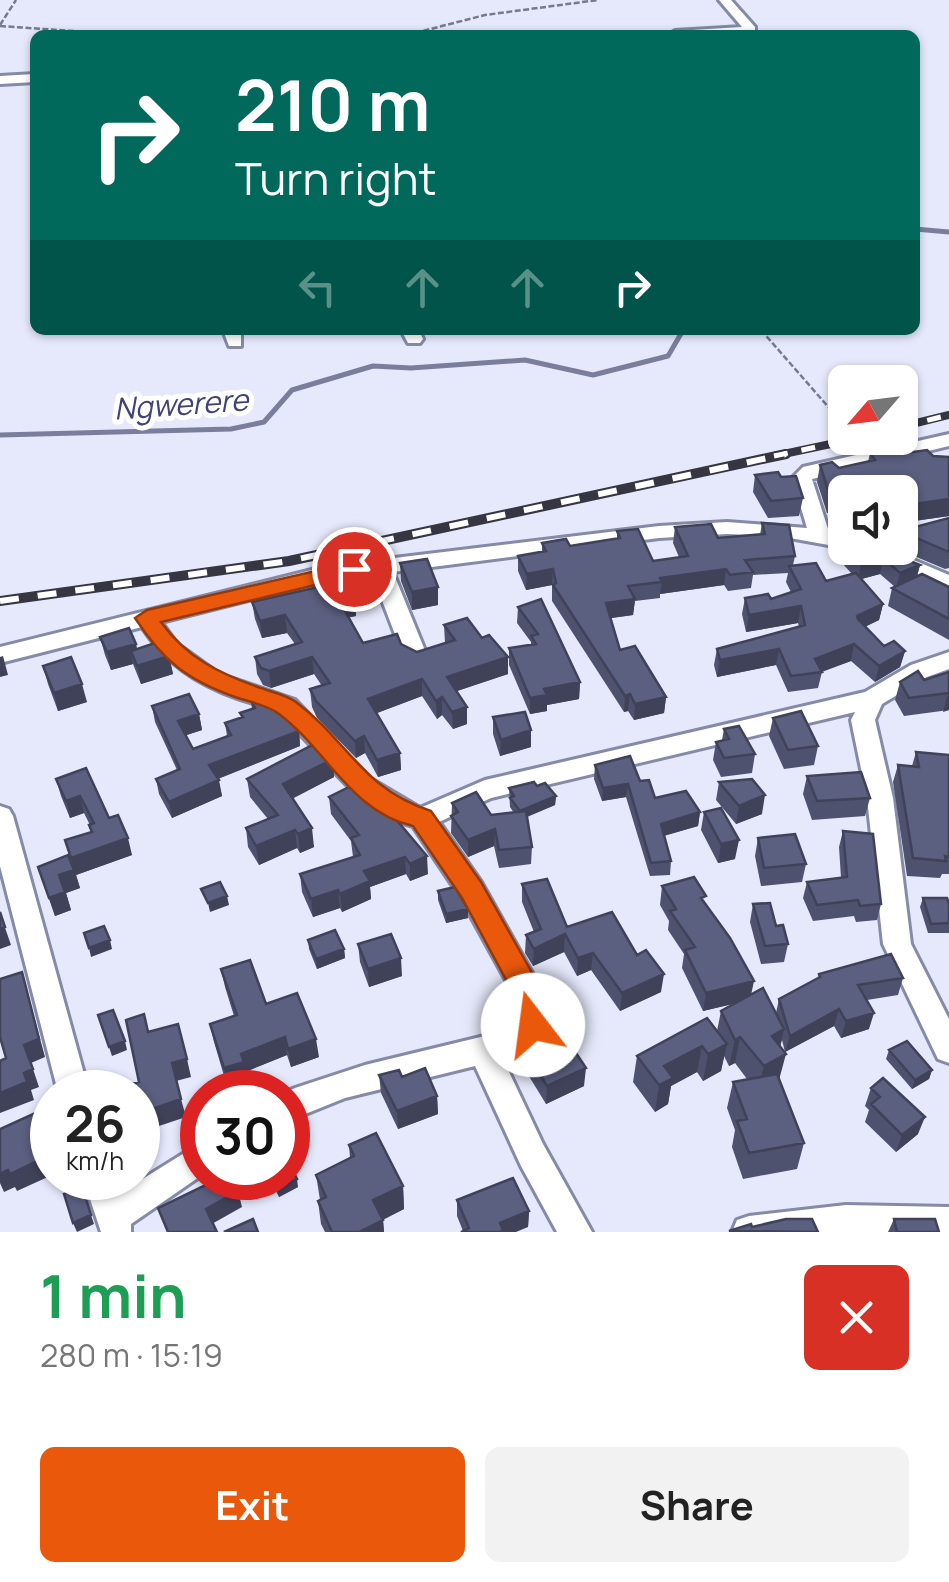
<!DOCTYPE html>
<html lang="en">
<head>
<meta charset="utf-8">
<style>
	body { margin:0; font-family:Manrope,sans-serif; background:#f2f2f2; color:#222; height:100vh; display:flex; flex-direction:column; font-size:38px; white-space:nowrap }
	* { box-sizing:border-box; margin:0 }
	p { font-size:32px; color:#767676 }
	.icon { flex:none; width:55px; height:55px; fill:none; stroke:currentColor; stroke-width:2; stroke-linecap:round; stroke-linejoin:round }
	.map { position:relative; height:1232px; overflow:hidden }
	.sheet { display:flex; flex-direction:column; background:#fff; flex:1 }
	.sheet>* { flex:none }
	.top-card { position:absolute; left:30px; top:30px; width:890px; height:305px; border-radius:15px; box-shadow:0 2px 8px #0004; background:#00695c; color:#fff; overflow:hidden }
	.needle { width:65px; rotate:242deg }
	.fabs { position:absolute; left:828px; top:365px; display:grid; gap:20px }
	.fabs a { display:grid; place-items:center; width:90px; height:90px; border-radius:15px; background:#fff; box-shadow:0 2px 8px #0004; font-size:50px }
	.speed { position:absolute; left:30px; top:1070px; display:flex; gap:20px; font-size:50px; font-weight:700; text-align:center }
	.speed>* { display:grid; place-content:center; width:130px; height:130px; border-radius:50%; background:#fff; box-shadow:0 2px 8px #0004; line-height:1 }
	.speed small { font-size:25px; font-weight:400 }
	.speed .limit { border:15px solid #d22; background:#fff; color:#111 }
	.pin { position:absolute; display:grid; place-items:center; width:85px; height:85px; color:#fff; margin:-42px; border:5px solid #fff; border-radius:50%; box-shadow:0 2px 10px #0007 }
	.me { position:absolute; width:110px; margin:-55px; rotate:345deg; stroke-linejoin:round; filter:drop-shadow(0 0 8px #0008) }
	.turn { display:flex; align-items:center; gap:35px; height:210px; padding:0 40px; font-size:45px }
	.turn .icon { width:130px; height:130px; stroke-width:2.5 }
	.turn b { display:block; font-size:70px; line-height:85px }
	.lanes { display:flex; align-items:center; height:95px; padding:0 40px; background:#0003; justify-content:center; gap:50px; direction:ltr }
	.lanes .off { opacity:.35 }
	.round { display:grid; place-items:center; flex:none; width:105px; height:105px; border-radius:15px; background:#f2f2f2 }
	.head { display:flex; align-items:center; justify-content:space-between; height:170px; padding:0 40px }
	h1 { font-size:60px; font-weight:700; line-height:75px; color:#1e9e55 }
	.action { display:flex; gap:20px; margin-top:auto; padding:20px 40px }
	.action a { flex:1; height:115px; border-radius:15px; background:#ea580c; color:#fff; font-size:40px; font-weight:700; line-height:115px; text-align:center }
	.action a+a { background:#f2f2f2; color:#222 }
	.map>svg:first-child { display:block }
</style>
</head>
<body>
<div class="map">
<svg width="949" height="1232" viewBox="0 0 949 1232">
	<rect width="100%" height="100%" fill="#e6e9fc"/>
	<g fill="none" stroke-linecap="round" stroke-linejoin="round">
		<path stroke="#7a7e9b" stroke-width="5" d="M915,229l34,3
			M0,435l231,-6 33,-7 28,-32 81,-24 38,2 114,-8 68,15 75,-19 14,-24 8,-2"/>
		<g stroke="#858aa6" stroke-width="6">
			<path id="street" d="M719,0h12l24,27v6l-86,2 6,-4 67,-4z
				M35,74v8l-35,2v-8z
				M223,330h18v16h-12z
				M401,330h18l4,9 -3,4h-12z
				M949,434v12l-137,33 17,53 16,2v14l-66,-12 -52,-2 -68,4 -266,34 35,86 -12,8 -12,-8 -32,-84 -44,6 -167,42 16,22 42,30 76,26 76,79 49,29 65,-28 380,-88 46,-27 38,-13v17l-22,8 -45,27 -7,16 18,78 18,146 38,75v44l-11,-4 -55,-115 -16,-146 -16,-78 4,-8 -364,86 -52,24 42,60 63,112 5,9 -5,31 -19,14 -23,9 41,87 49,88h-35l-36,-66 -46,-100 -130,32 -57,23 -2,-29 9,-4 70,-23 128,-31 25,-15 1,-15 -58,-106 -48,-72c-60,-15 -88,-74 -133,-111 -11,-9 -29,-12 -43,-17 -41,-15 -70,-34 -95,-71l-142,36v-16l328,-81 331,-40 68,-4 80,6 -15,-50 11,-11z
				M857,548h28l64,27v15l-89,-37z
				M0,806l9,3 4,7 76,276h-31l-58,-226z
				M202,1142v33l-71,49v8h-30l-18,-54h32l5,15z
				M846,1205l103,2v25h-217l5,-12 12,-4z"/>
		</g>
		<path stroke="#787a89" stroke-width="2.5" stroke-dasharray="6 2.5" stroke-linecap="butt" d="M0,25l16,-25
			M0,26l131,9
			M407,35l78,-20 113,-15
			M761,330l84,96"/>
		<use href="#street" fill="#fff" fill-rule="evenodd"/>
		<g stroke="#353642" stroke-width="8">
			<path id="rail-far1" d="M900,427l49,-12
				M774,456l85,-18"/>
		</g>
		<g stroke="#353642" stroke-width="10">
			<path id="rail" d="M0,601l289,-40 497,-107"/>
		</g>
		<use href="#rail-far1" stroke="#fff" stroke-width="5" stroke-dasharray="14" stroke-linecap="butt"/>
		<use href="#rail" stroke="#fff" stroke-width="6" stroke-dasharray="19" stroke-linecap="butt"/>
	</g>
	<path fill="#4e526e" d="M870,453l79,63 -49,7v-31h-55v31l-7,-11 -11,1 -10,-31 3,-17 19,3 29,-6z
		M755,475l26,2 22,21 -4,18 -31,2 -15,-26z
		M949,518v50l-4,1 -50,-21h5v-17z
		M762,523l33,33 -2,9 33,16 26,-7 -10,-11 3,-16 75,18 -3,11 32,11v53l-61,-34 4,-18 3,-1 -15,-13 -19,5 22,25 -4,16 -14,7 19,19 21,5 -5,16 -25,15 -24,-21 -29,11 -4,16 -30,4 -12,-27 -59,12 -3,-12 3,-16 82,-22 -1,-4 -52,9 -4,-18 3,-16 26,1 20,-7 -5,-10 2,-9 -35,2 -2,13 -23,3 -4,-6 -64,9v4l-25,3 -2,14 -23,3 10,32 46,47 -2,16 -30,7 -6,-9 -4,1 -72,-111v-16l-26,5 -8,-19v-15l24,-5v-8l28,3 47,-7v-8l36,30 26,-4 -6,-14 2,-16 43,11 42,-3z
		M400,563l38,42 -26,5 -11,-29z
		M318,569l54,15 -21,4 4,11 1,17 -7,1 14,26 38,1 16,8 28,-9 -1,-18 64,49 -51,17 10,16v17l-14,5 -11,-14 -5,4 -15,-23 -45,17 23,40 1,17 -23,7 -13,-24 -9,5 -39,-40 -5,-11 -2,-18 12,-3 -8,-12 -43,14 -8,-3 -6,-11 -2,-17 40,-13 -8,-11 -25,5 -7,-19 -3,-17 62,-14 5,-3z
		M518,607l62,75 -1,17 -32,6v6l-17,3 -21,-49v-17l22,-3v-3l-14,-19z
		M100,637l36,7 1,5 32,7 4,18 -32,10 -8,-20 -22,6 -6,-15z
		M43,666l44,36 -29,9 -10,-27z
		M949,672v38l-45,6 -9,-16 5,-18 24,-2z
		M251,701l48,30 1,15 -82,33 4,17 -50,22 -13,-24 -3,-15 21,-9 -22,-48 -3,-16 47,8 3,16 -16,5 7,14 34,-13 -2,-13 16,-5 -1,-5 12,-4z
		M493,717l38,13v17l-31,9 -7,-22z
		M773,718l45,28 -4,19 -30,4 -15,-33z
		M724,729l31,25 -3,19 -31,4 -8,-17 3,-18 6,-2z
		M916,752l33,3v119h-7l-2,4 -33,-2 -14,-94 5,-17 14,1z
		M333,759l1,18 -42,22 22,48 -14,6 -3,-5 -38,17 -11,-18 -2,-19 22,-9 -18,-22 -3,-18z
		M595,765l45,16 15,17 45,14 -2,14 -34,10 7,25 -1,14 -20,1 -24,-79 -24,4 -8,-22z
		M807,776l63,22 -5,18 -53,4 -9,-26z
		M56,779l53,39 23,37 -56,20 4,13 -14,5 5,17 -16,6 -17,-49 34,-2 -7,-25 26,-8 -2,-7h1l-6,-12 -14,5 -9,-22z
		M719,782l43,32 -26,10 -20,-24z
		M537,786l19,10 -1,9 -28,12 5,30 -1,17 -32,4 -5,-22 -26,11 -17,-24 1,-30 39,12 23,-2 -4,-6 -1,-19z
		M329,797l99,77 -18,7 -4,-7 -36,13 1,12 -29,13 -2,-4 -27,9 -11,-25 -2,-18 53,-17 -2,-16 -20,-27z
		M704,812l31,47 -17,4 -17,-33z
		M843,831l38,73 -4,16 -21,2 -2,-6 -41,5 -10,-23 4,-16 34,-4 -2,-31z
		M758,838l48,26 -4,18 -41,4 -6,-30z
		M522,884l45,43 70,28 24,37 -41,19 -29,-41 -14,6 -13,-24 -31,14 -8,-13 1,-18 8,-3 -12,-30z
		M662,886l43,17 46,92 25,18 3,-14 39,-20 1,-5 84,4 -5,17 -31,5 2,29 -28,9 -7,-12 -49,26 -3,-12 -2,7v33l24,63 -7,26 -54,10 -11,-32 3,-17 -8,-22 6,-26 14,-3 -12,-16 -6,3 -5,-10 -3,15 -18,10 -6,-9 -26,14 -3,18 -13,8 -22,-30 4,-26 80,-25 4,-20 15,-8 -33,8 -21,-43 2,-14 -16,-24 1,-9 -9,-16z
		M438,891l30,27 -22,5 -8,-23z
		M923,898l26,6v29h-21l-8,-26z
		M753,904l23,22 12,18 -4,18 -23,2 -11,-42z
		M308,940l36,9 1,9 -28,11 -8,-20z
		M358,944l44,32 -33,11 -9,-25z
		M221,969l45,35 53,53 -28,10 -4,-12 -42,17 2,8 -20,6 -13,-44 -4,-18 24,-8 -9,-29z
		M889,1050l43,20 -3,9 -17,10 -26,-30z
		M528,1055l56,31 -38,18 -19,-31z
		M379,1075l23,2 35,19 1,18 -40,15 -17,-36z
		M871,1088l47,46 -22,18 -31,-30 4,-12 -4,-4z
		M349,1145l54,41 1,23 -21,11 1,12h-59l-4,-8 -3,-23 2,-1 -4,-25 34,-17z
		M269,1178h19l10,9 -19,10z
		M457,1200l72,11 -1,16 -65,4 -6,-15z
		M894,1219l45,13h-51z"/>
	<path fill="#40425a" d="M949,499v17l-49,7v-17z
		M883,558l-3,16 -22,6 3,-16z
		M920,565l-4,15 -20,8 4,-15z
		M371,567l1,17 -26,5 -1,-17z
		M553,569l-1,16 -26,5 1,-16z
		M726,569l-2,16 -64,9 2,-12 -2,-4z
		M438,587v18l-26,5v-18z
		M355,599l1,17 -15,3 -1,-17z
		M635,599l-2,16 -28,4 1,-16z
		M883,604l-4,16 -26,12 4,-16z
		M801,606l-3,17 -52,9 3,-17z
		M285,615l2,18 -25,5 -2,-17z
		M136,644l3,18 -8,-11 2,13 -22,6 -4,-18z
		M854,644l-3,17 -31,11 -5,-13z
		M779,649l-3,16 -59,12 3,-17z
		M905,651l-5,16 -25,15 4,-16z
		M3,656l5,19 -8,2v-20z
		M169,656l4,18 -32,10 -4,-18z
		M312,657l2,17 -43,14 -2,-17z
		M508,657v17l-60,20 -1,-17z
		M422,679v17l-53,20 -1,-17z
		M580,682l-1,17 -32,6v6l-17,3v-16l14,-9z
		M82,684l5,18 -29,9 -4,-18z
		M949,693v17l-6,2 5,-18z
		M630,694l-2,17 -4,1 1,-16z
		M442,697v18l-5,4 -1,-18z
		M666,697l-2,16 -30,7 1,-16z
		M467,707v17l-14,5 -1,-17z
		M199,714l3,16 -21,7 -3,-16z
		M531,730v17l-31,9 1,-16z
		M299,731l1,15 -88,35 -3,-16z
		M364,736l1,17 -9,5 -1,-17z
		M400,753l1,17 -23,7 -1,-17z
		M333,759l1,18 -49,25 -2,-18z
		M219,780l3,16 -50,22 -3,-16z
		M628,784l-2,13 -24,4 1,-13z
		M765,795l-3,19 -26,10 3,-18z
		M80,796l4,17 -14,5 -4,-17z
		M556,796l-1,9 -36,15 1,-9z
		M700,812l-2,14 -39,11 2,-13z
		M312,828l2,19 -14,6 -2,-19z
		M495,829l-1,17 -26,11v-17z
		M295,830l2,18 -38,17 -3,-19z
		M128,838l4,17 -56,20 4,13 -14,5 5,17 -16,6 -6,-18 10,-23 15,-5 -3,-12z
		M739,840l-4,19 -17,4 3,-19z
		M427,856l1,18 -18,7v-17z
		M405,857l1,17 -36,13 1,12 -29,13 -2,-18 24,-23z
		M338,890l2,18 -27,9 -2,-18z
		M227,896l2,9 -19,7 -2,-9z
		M468,909v9l-22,5v-9z
		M2,919l9,26 -11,4v-20z
		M565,934l-1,18 -31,14 1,-17z
		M110,940l2,9 -21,8 -2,-9z
		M344,949l1,9 -28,11 -1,-10z
		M593,953l-2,17 -14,6 1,-18z
		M401,958l1,18 -33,11 -1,-18z
		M22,972l23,85 -14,6 8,24 -8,3 3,10 -34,13v-20l24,-20z
		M664,974l-3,18 -41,19 2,-18z
		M754,981l-4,19 -47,11 3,-18z
		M839,1009l-5,17 -49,26 5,-16z
		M874,1013l-5,16 -28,9 5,-17z
		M784,1029l-6,27 -6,-20z
		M285,1037l2,18 -42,17 2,8 -20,6 -3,-18 17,-14z
		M740,1037l-5,26 -6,3 6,-26z
		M316,1039l3,18 -28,10 -3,-18z
		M125,1041l2,9 -15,6 -3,-9z
		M727,1044l-6,27 -18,10 5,-27z
		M702,1046l-5,26 -26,14 -3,18 -13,8 4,-27 5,-19z
		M786,1054l-7,26 -22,12 7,-26z
		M187,1059l4,18 -15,4 -4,-18z
		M586,1068l-2,18 -38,18 1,-18z
		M932,1070l-3,9 -17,10 3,-9z
		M437,1096l1,18 -40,15 -1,-18z
		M181,1099l5,18 -48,16v-19z
		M925,1117l-7,17 -22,18 6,-17z
		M307,1138l2,8 -20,8 -1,-9z
		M52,1150v20l-3,2 -7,-18z
		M43,1158l7,18 -33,15 -2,-4 -11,5 -4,-9v-9z
		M297,1179l1,8 -19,10 -1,-8z
		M403,1186l1,23 -29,14 -2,-23z
		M238,1191l4,16 -32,18 -4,-16z
		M529,1211l-1,16 -12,5h-17l1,-9z
		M91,1215l3,9 -17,8 -4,-9z
		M383,1220l1,12h-25z"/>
	<path fill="#5b5f80" stroke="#40425a" stroke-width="2.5" d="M896,450l3,4 28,-4 6,6 16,1v42l-49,7v-14h-55v9l-4,-5h-11l-10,-31 12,-3 7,6 36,-8 -5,-7z
		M778,472l3,5 15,-1 7,22 -32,3 -16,-26z
		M949,518v34l-49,-21z
		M762,523l27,2 6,31 -50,4 8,12 -23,3 -4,-6 -66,9 2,4 -34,4 7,13 -29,4 14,47 15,-4 31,51 -31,7 -5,-10 -5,2 -72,-111 3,-2 -3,-14 -26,5 -9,-18 28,-5 -4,-8 24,-4 4,7 50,-8 -3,-7 21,-2 15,32 35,-5 -13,-29 36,-3 7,14 47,-4z
		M845,547l32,1 43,17 -20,8 -17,-15 -22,6z
		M427,559l11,28 -26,5 -12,-29z
		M368,561l3,6 -26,5 10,27 -15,3 23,41 34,-9 4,10 16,8 38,-12 -11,-15 23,-7 15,20 7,-3 19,22 -61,20 20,30 -15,5 -10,-15 -6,4 -14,-22 -54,20 32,54 -23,7 -13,-24 -9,5 -39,-40 -6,-12 20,-6 -18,-26 -43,14 -8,-3 -6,-11 47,-15 -17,-27 -25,6 -8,-19 62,-14 9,-5 -5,-14z
		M816,563l10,18 30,-8 27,31 -26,12 1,3 26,27 10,-5 11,10 -26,15 -25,-22 -39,15 7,13 -31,4 -12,-27 -59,11 -3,-11 88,-24 -4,-19 -52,9 -4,-17 23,-4 3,5 30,-10 -12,-23z
		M922,574l27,13v32l-57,-31z
		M541,599l39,83 -36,7 3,6 -17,3 -21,-50 27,-4 -5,-8 7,-2 -20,-27z
		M129,628l7,16 -29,8 -7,-15z
		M161,641l8,15 -32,10 -6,-15z
		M71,657l11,27 -28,9 -11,-27z
		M918,671l6,9 25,-8v21l-40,5 -9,-16z
		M189,694l10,20 -21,7 15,28 38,-14 -6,-12 18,-6 -3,-4 15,-5 -4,-7 14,-5 23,17 11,18 -90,34 10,15 -50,22 -13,-23 24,-10 -28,-63z
		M801,711l17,35 -30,4 -15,-32z
		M525,712l6,18 -30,10 -8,-23z
		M739,726l16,28 -31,4 -8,-16 13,-3 -5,-10z
		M318,742l15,17 -50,25 29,44 -14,6 -3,-4 -39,16 -10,-18 32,-13 -31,-36z
		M916,752l33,3v102l-4,-1 1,5 -33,-3 -15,-93 21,2z
		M630,756l10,25 9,-1 6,18 31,-7 14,21 -39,12 10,37 -20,2 -23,-79 -25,4 -8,-23z
		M86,768l23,50 9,-3 10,23 -57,20 -6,-18 27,-8 -3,-7 5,-2 -14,-27 -14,5 -10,-22z
		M861,772l9,26 -53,3 -10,-25z
		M752,779l13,16 -26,11 -20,-24z
		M534,782l3,4 8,-3 11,13 -36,15 -10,-13 4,-2 -5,-8z
		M355,784l10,12 6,-3 7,5 49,58 -17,8 -5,-7 -41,14 6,10 -30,13 -2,-4 -27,9 -11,-25 60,-19 -9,-17 8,-3 -30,-38z
		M476,792l15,23 35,-4 6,36 -33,3 -4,-21 -27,11 -17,-24 7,-4 -6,-9z
		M721,808l18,32 -18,4 -17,-32z
		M843,831l30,3 8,70 -21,2 -2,-6 -41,5 -10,-23 40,-5z
		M795,834l11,30 -42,4 -6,-30z
		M68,855l6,15 -15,5 6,17 -16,6 -11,-31z
		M694,877l12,19 -5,2 29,40 24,43 -48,12 -21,-43 10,-3 -25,-36 6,-2 -14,-23z
		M547,879l20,48 45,-15 25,43 9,-5 18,24 -42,19 -29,-40 -15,5 -13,-24 -31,15 -8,-14 15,-6 -19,-45z
		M220,882l7,14 -19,7 -7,-14z
		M455,887l13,22 -22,5 -8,-23z
		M923,898h24l2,6v19l-18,1z
		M770,903l6,23 7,-1 5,19 -23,2 -12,-42z
		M0,912l5,15 -5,2z
		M104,926l6,14 -21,8 -5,-15z
		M335,930l9,19 -28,10 -8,-19z
		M391,934l10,24 -33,11 -10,-25z
		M891,954l12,24 -45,7 16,28 -28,8 -7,-12 -49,27 -11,-37 41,-22 -1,-3z
		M250,960l16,44 31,-11 19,46 -28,10 -3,-12 -44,17 3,8 -20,6 -14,-44 27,-9 -16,-46z
		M22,972l17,67 -15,6 9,24 -9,4 3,9 -27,11v-32l6,-3 -6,-21v-58z
		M763,988l21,41 -12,7 14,18 -22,12 -24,-29 -5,3 -14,-29z
		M113,1010l12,31 -16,6 -11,-32z
		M144,1014l4,18 30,-8 9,35 -15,4 9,36 -43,15v-22h-25l-1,-2 27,-8 -13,-62z
		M707,1018l20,26 -19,10 -6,-8 -38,20 9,12 -14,7 -22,-29z
		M566,1038l20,30 -39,18 -19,-31z
		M907,1041l25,29 -17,10 -26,-30z
		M425,1068l12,28 -40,15 -18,-36 20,-5 3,7z
		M777,1074l27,69 -55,10 -12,-32 10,-2 -14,-37z
		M883,1078l42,39 -23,18 -31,-31 9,-7 -9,-9z
		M42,1110l10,30v10l-10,4 1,4 -33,16 -2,-4 -8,4v-45z
		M298,1112l9,26 -19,7v-30z
		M376,1133l27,53 -30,14 10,20 -24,12h-27l-14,-31 8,-4 -10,-22 38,-19 -5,-11z
		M288,1161l9,18 -19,10 -6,-11h16z
		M220,1178h11l7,13 -32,18 11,23h-49l-10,-24z
		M513,1178l16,33 -29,12 3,7 -4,2h-38l8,-4 -12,-28z
		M82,1186l9,29 -18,8 -9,-29z
		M253,1219l5,13h-34z
		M786,1219h26l6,13 -89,-1 22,-7 1,3z
		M894,1219h41l4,13h-42z"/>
	<path fill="#ea580c" stroke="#983908" stroke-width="2.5" d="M354,562l7,2 4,5 -4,5 -200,48c26,36 59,52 100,66 11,4 26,7 35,14 52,39 66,87 135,109l50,71 63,112 5,9 -5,32 -11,3 -10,-3 -5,-10 1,-21 -57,-106 -49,-72c-62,-14 -87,-77 -134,-112 -11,-9 -30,-12 -44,-17 -48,-17 -72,-36 -100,-79l12,-8z"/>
	<g text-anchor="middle" stroke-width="10" stroke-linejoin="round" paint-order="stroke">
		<g font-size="30" font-style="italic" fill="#404475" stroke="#fff">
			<text transform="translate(181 405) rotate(-4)" y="10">Ngwerere</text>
		</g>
	</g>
</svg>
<div class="fabs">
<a><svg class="needle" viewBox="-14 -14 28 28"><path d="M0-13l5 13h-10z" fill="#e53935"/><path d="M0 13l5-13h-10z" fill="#767676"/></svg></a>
<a><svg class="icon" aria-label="sound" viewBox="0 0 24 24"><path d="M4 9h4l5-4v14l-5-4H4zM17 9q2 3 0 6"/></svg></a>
</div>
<div class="speed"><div>26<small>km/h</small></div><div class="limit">30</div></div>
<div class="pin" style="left:354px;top:569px;background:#d93025"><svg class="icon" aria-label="arrive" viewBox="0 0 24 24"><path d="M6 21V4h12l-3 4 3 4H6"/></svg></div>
<svg class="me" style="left:533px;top:1025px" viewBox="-20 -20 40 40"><circle r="19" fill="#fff"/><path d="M0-13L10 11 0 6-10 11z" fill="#ea580c"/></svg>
<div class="top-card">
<div class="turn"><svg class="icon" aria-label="right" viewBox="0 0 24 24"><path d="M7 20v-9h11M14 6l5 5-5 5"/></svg><div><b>210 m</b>Turn right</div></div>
<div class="lanes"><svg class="icon off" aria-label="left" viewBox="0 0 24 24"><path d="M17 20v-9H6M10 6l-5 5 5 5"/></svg><svg class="icon off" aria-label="ahead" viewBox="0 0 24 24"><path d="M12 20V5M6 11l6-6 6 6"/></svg><svg class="icon off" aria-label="ahead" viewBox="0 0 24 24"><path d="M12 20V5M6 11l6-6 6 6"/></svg><svg class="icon" aria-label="right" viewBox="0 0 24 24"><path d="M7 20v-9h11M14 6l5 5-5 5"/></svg></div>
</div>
</div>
<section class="sheet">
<div class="head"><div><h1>1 min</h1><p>280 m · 15:19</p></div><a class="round" style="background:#d93025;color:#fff"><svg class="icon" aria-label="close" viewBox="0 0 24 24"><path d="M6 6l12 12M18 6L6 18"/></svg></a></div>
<div class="action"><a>Exit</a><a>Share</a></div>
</section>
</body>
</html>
